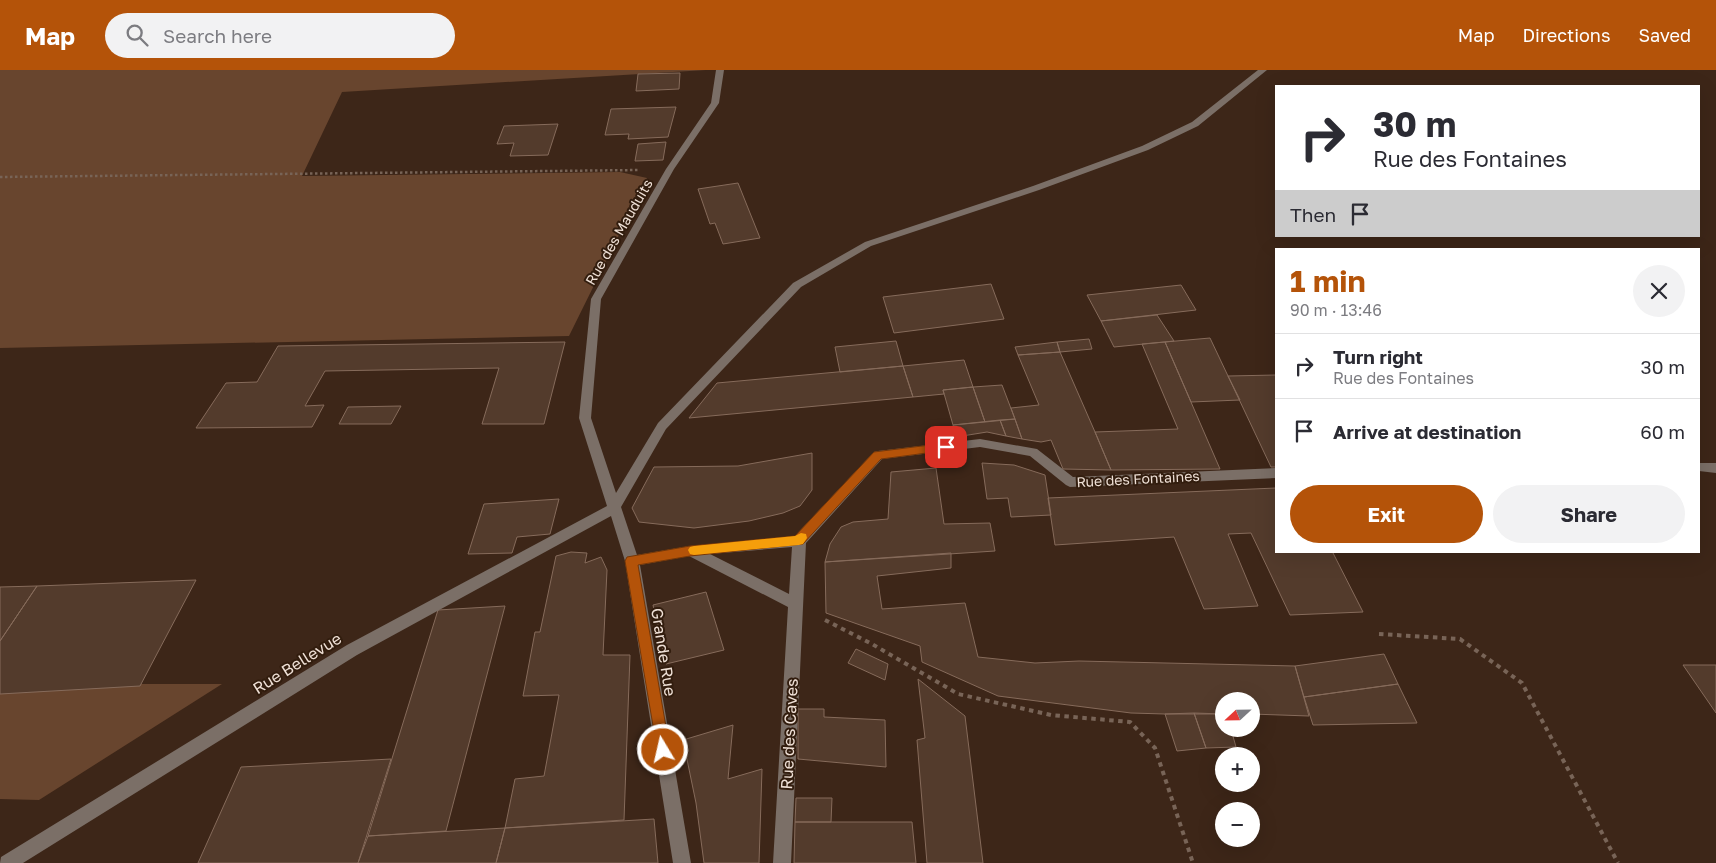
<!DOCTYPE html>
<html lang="en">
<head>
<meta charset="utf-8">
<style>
	body { margin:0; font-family:"Golos Text",sans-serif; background:#f2f2f3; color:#2b2b33; height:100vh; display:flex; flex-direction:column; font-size:19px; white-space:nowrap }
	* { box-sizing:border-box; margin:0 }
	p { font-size:16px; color:#7c7c81 }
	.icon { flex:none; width:28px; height:28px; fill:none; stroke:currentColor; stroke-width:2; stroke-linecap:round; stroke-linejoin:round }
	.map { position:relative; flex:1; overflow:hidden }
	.panel { position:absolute; left:1275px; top:178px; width:425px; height:305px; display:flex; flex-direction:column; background:#fff; border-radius:0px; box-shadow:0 5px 20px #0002 }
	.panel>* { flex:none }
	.hud { position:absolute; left:1275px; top:15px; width:425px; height:152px; border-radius:0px; box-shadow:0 5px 20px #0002; background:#fff; color:#2b2b33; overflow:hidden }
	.needle { width:32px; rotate:248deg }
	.buttons { position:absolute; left:1215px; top:622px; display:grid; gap:10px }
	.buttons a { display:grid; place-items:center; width:45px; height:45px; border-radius:50%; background:#fff; box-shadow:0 5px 20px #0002; font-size:25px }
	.pin { position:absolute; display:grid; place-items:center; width:42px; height:42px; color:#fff; margin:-21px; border-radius:10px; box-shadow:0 2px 8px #0006 }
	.me { position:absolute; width:55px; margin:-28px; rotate:351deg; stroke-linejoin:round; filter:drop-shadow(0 0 4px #0008) }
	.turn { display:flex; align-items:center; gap:18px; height:105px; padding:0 15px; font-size:22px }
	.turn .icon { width:65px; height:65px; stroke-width:2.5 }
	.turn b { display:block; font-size:35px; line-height:42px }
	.then { display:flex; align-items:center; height:48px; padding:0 15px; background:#0003; gap:10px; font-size:19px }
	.round { display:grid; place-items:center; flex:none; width:52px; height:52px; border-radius:26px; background:#f2f2f3 }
	.head { display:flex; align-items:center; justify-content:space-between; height:85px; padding:0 15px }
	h1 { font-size:30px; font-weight:700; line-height:38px; color:#b45309 }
	.action { display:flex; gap:10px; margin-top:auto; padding:10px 15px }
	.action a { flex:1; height:58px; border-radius:30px; background:#b45309; color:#fff; font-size:20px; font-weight:700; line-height:58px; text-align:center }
	.action a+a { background:#f2f2f3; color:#2b2b33 }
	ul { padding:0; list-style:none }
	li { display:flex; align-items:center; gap:15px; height:65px; padding:0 15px; border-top:1px solid #e1e1e2 }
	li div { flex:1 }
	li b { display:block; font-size:19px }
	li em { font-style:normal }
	header { display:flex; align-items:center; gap:30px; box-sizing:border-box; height:70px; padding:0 25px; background:#b45309; color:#fff }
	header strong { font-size:24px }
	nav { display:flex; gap:28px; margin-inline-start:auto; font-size:18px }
	.search { width:350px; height:45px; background:#f2f2f3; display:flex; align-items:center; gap:12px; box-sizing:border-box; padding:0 18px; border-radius:28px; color:#7c7c81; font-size:19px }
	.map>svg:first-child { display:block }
</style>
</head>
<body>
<header>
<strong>Map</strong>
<div class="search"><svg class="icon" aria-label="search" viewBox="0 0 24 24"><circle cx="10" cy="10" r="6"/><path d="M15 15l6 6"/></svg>Search here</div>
<nav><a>Map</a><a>Directions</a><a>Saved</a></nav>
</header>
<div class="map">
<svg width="1716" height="793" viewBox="0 0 1716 793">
	<rect width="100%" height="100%" fill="#3d2618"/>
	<path fill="#68452e" d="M0,0h706l-364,22 -40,84 318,-4 27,6 -78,158 -569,12z
		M0,614h222l-183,116 -39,-1z"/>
	<path fill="#533b2c" stroke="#866b5b" d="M680,3l-1,16 -43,2 2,-17z
		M676,37l-8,30 -40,2 1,-5 -24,1 6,-26z
		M558,54l-10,31 -38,1 4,-13 -17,1 7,-18z
		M666,72l-3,18 -28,1 3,-17z
		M738,113l22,55 -37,6 -8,-21 -5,1 -12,-35z
		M991,214l13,35 -110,14 -11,-36z
		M1181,215l15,25 -95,11 -14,-26z
		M1157,245l17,26 -60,6 -13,-26z
		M1210,268l18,38 12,24 -49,2 -26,-60z
		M1089,269l3,10 -32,3 -3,-10z
		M896,271l7,25 -63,6 -5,-25z
		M565,272l-21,82h-62l17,-56 -174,3 -20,35 19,-1 -12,22 -116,1 30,-45 31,-1 21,-36z
		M1057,272l3,10 -42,3 -3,-8z
		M1165,272l55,127 -109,1 -16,-38 83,-3 -36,-85z
		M1060,282l35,80 16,38 -48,-1 -12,-29 -10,2 -19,-3 -11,-31 28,-3 -21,-50z
		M964,290l9,27 -30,3 1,4 -31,3 -10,-31z
		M903,296l10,31 -224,21 28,-35z
		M1276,305v92h-5l-43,-91z
		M1002,315l13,34 -30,3 -12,-35z
		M973,317l12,35 -32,3 -10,-35z
		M401,336l-10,18h-52l9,-17z
		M1015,349l7,20 -16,-3 -6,-16z
		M1000,350l6,16 -19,-4 -31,5 -3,-12z
		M812,383v37l-12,16 -17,7 -34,8 -55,7 -55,-6 -7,-14 22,-41 84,-1z
		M982,393l32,2 31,10 6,40 -40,2 -3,-19 -21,1z
		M936,398l8,56 46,-1 5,28 -170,11 5,-18 11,-17 12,-5 35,-3 3,-47z
		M1276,418v63h56l31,61 -73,3 -39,-82 -23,1 30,72 -54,3 -30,-72 -119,8 -7,-47z
		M559,429l-9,35 -33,3 -5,16 -44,1 16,-50z
		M571,482l16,1 -2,10 16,-6 6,13 -4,85h27l-6,165 -119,8 10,-49 29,-3 15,-81 -36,1 12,-64h5l16,-76z
		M951,483v15l-74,8 5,33 83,-6 13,54 57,6 44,-2 216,5 14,50 -58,-2v-13h-27v13h-59l-34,-1 -133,-17 -76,-34 -2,-16 -94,-33 -1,-51z
		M196,510l-56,106 -140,8v-53l37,-55z
		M37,516l-37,55v-54z
		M706,522l18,58 -58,14 -13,-59z
		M505,536l-59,225 -78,5 70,-226z
		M856,579l32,15 -3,16 -37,-17z
		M1384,584l14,30 -94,13 -9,-31z
		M1683,595h33v48z
		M918,609l47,37 18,147h-56l-10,-123 8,-2z
		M1398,614l19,39 -104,2 -9,-28z
		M798,639h26v8l61,3 1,47 -88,-8z
		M1194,643l12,35 -29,3 -12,-37z
		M1194,643l30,1v15h7l5,18 -30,1z
		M733,655l-5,54 34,-10 -3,94h-55l-8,-60 -13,-63z
		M391,689l-33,104h-160l43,-96z
		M796,728h36l-1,24h-36z
		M654,749l4,44h-162l9,-35z
		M795,752h117l4,41h-122z
		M505,758l-9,35h-138l10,-27z"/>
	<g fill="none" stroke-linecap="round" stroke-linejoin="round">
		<path stroke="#786457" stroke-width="2.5" stroke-dasharray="2.5 2.5" stroke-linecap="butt" d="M0,107l640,-7"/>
		<path stroke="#786457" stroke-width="4" stroke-dasharray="4.5 4.5" stroke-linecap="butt" d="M825,550l47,24 86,50 93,21 79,7 25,26 38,115
			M1379,564l81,5 62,44 96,180"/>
		<path fill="#7b6f67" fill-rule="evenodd" d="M716,0h8l-5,33 -45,66 -73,130 -10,119 25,75 42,-70 135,-140 72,-41 168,-56 109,-40 50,-24 66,-52h9l-69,56 -50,24 -109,40 -168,56 -70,41 -135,142 -45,78 16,48 53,-9 105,-10 79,-84 4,-1 102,-12 57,10 36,28 203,-9v10l-206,9 -4,-2 -36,-29 -50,-9 -98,12 -76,84 -15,320h-18l15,-256 -99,-51 -49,9 51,298h-18l-48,-302 -14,-45 -254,139 -334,208h-23l1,-6 346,-212 260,-139 -28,-88 12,-119 75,-130 45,-66zM792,477l-3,47 -79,-40z
			M1699,393h17v10l-17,-2z"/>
	</g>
	<path fill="#b45309" stroke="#753606" d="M946,373l6,4 -2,3 -69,9 -78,85 -113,12 -52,9 32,185 -2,5 -5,2 -5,-2 -33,-194 2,-4 63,-11 105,-10 79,-84z"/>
	<path fill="#f59e0b" d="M801,463l5,1 1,4 -4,6 -4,1 -105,10 -4,-1 -2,-4 2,-3 4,-1 101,-10z"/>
	<g text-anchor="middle" stroke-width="4" stroke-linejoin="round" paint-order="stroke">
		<g font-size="14" fill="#efe0d6" stroke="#321d0e">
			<text transform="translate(619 162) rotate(-60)" y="5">Rue des Mauduits</text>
			<text transform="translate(1138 409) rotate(-3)" y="5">Rue des Fontaines</text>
		</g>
		<g font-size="16" fill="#efe0d6" stroke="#321d0e">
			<text transform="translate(664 582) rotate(81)" y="6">Grande Rue</text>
			<text transform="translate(297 593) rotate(-32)" y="6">Rue Bellevue</text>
			<text transform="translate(789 664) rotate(-87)" y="6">Rue des Caves</text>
		</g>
	</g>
</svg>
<div class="buttons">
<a><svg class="needle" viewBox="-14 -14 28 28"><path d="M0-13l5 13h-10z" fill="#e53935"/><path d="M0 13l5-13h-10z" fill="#7c7c81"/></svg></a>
<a>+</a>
<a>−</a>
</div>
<div class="pin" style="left:946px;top:377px;background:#d93025"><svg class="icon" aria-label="arrive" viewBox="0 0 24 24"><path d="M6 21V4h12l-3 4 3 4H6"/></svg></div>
<svg class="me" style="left:663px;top:680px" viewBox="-20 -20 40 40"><circle r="17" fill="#b45309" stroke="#fff" stroke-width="3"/><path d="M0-11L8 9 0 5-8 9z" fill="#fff"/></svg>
<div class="hud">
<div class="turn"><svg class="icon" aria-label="right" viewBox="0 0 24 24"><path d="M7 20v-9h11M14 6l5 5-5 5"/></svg><div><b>30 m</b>Rue des Fontaines</div></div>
<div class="then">Then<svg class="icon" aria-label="arrive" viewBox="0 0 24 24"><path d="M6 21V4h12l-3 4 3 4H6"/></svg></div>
</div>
<section class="panel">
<div class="head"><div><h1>1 min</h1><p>90 m · 13:46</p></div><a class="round"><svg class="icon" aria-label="close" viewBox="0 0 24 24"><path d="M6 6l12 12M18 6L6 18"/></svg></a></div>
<ul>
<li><svg class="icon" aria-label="right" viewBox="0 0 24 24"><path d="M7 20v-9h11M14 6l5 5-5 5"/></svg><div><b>Turn right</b><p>Rue des Fontaines</p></div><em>30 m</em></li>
<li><svg class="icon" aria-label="arrive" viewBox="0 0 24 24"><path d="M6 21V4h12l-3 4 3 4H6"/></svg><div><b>Arrive at destination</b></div><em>60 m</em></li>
</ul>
<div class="action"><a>Exit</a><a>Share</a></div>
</section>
</div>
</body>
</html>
